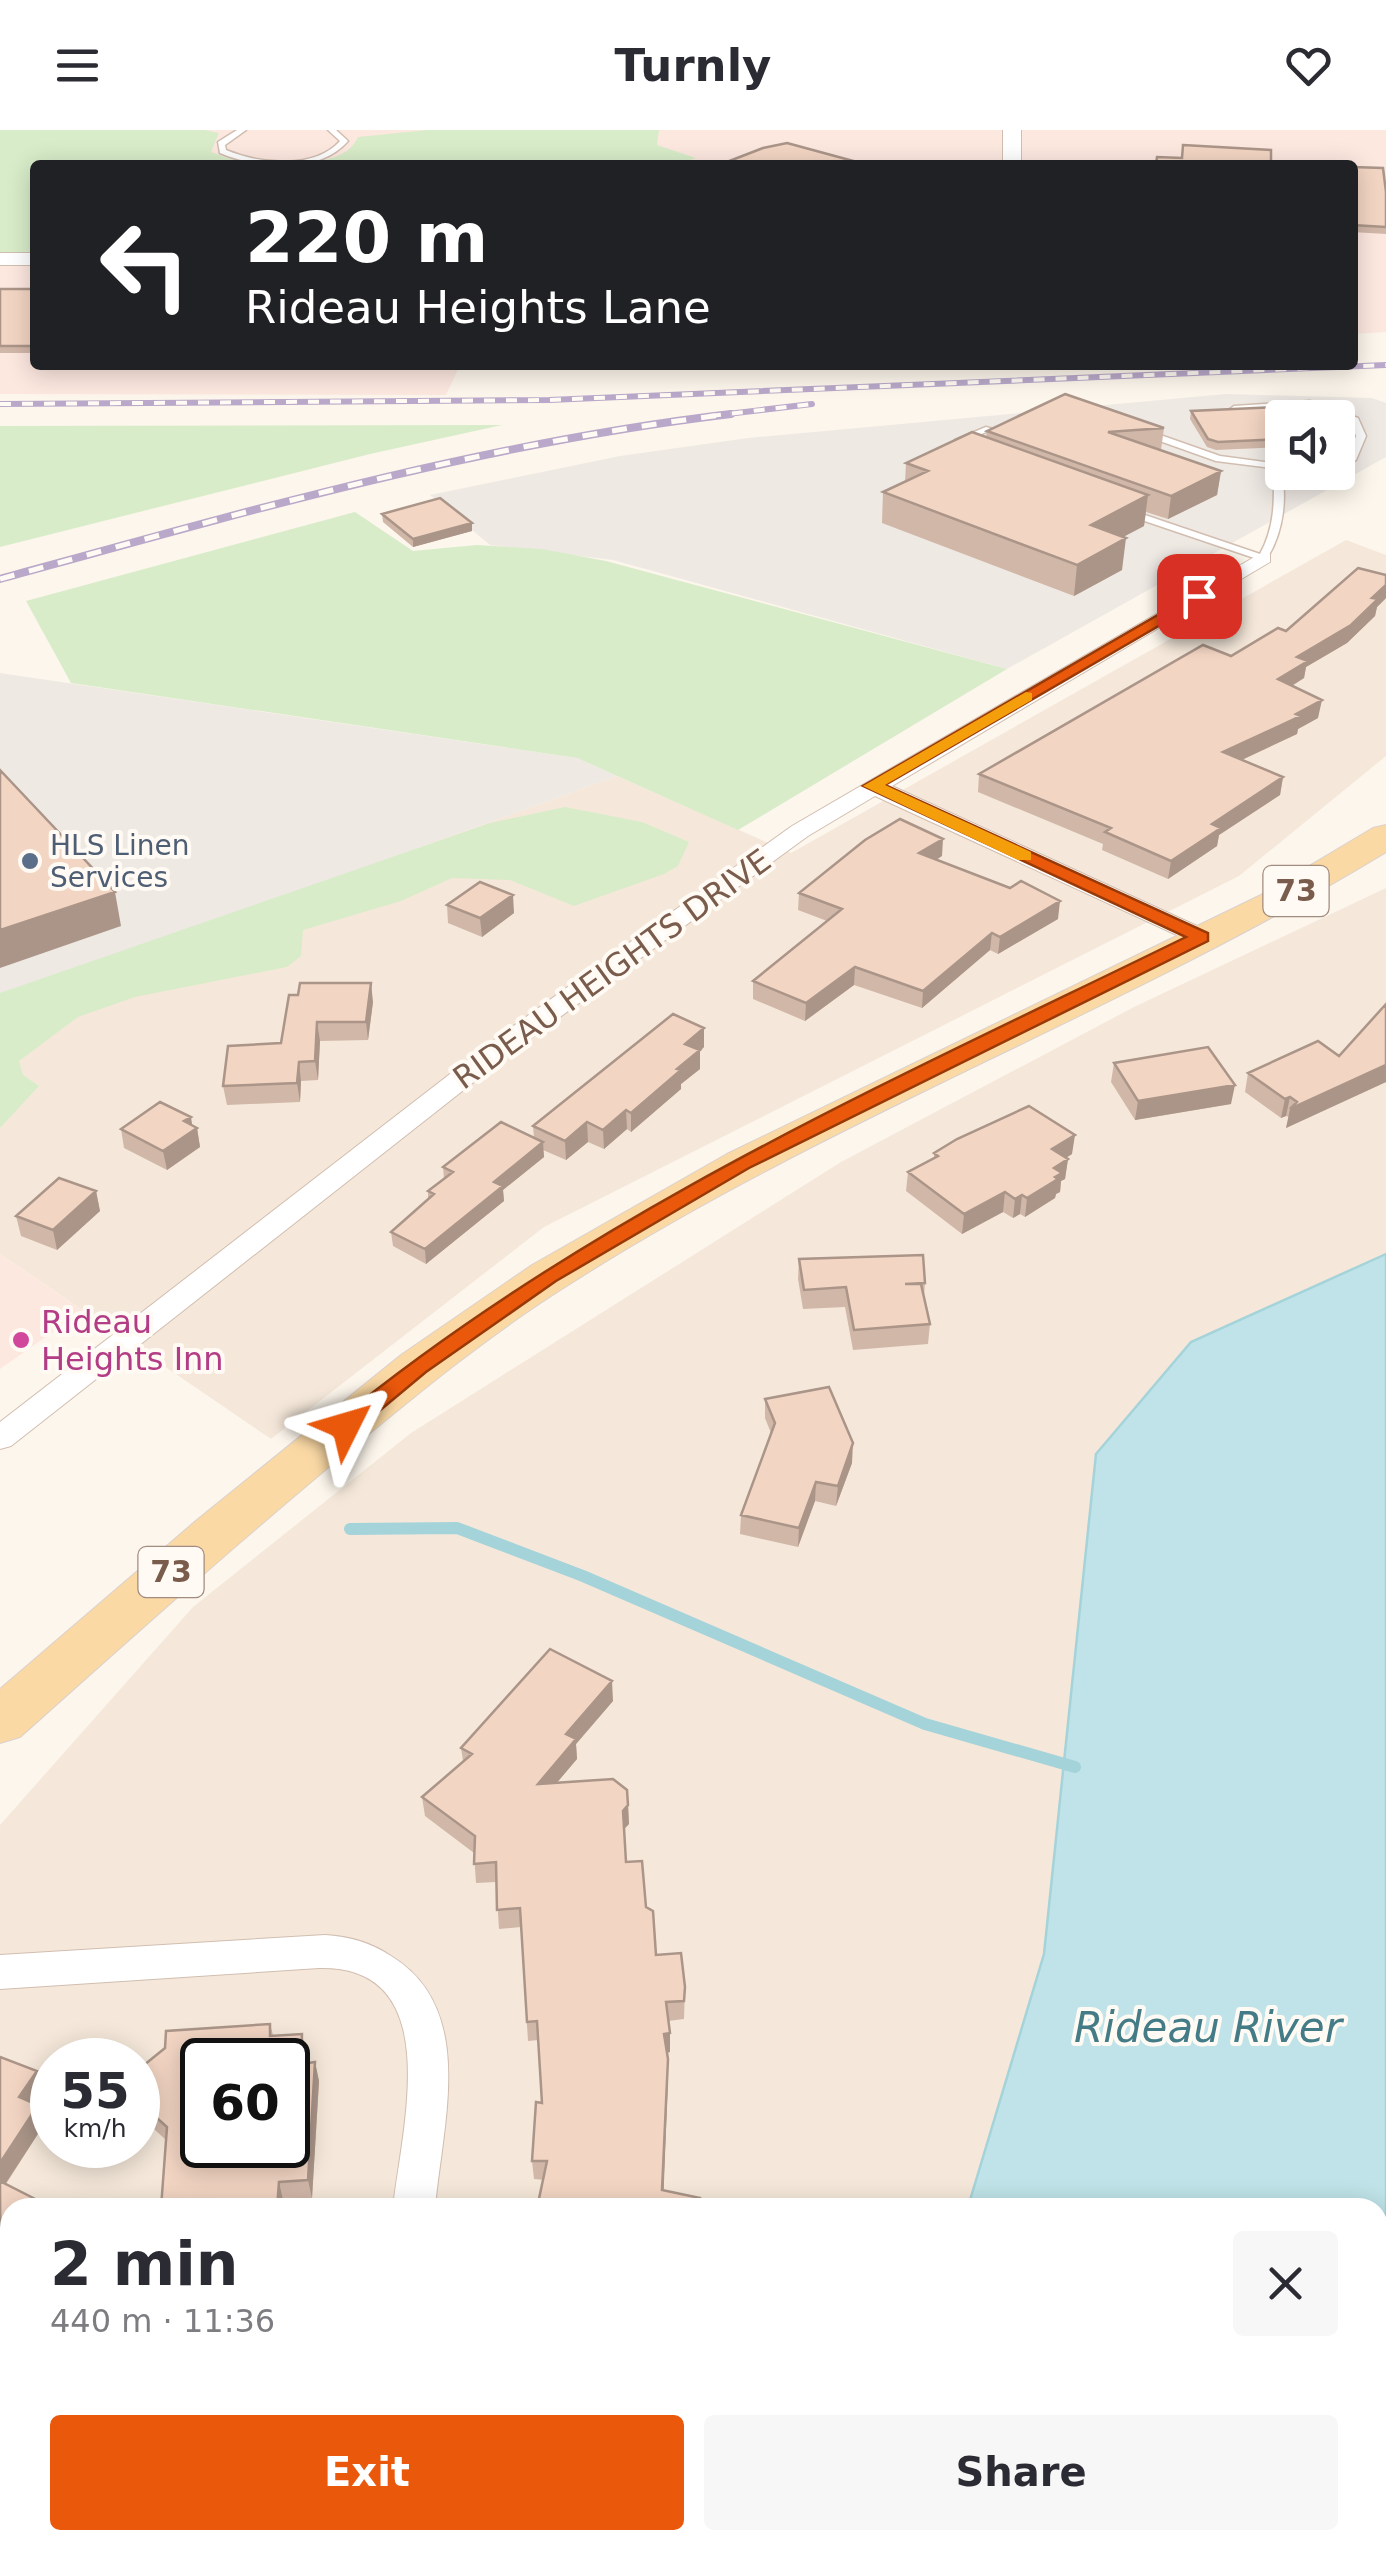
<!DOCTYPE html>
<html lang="en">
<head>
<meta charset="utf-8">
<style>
	body { margin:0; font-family:"DejaVu Sans",sans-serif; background:#f7f7f7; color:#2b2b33; height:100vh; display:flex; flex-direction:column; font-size:38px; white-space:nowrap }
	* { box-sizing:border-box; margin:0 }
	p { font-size:32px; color:#7c7c81 }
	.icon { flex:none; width:55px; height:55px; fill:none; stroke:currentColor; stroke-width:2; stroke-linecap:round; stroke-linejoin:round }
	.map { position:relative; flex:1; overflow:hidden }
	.details { position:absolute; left:0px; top:2068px; width:1388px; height:352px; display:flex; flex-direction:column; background:#fff; border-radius:30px 30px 0 0; box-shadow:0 5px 25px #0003 }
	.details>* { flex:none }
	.guide { position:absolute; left:30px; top:30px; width:1328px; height:210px; border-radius:10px; box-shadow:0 5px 25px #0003; background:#202124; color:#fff; overflow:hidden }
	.tools { position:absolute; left:1265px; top:270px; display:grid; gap:20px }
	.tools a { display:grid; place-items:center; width:90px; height:90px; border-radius:10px; background:#fff; box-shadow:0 5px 25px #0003; font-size:50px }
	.speed { position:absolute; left:30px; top:1908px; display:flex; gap:20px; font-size:50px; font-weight:700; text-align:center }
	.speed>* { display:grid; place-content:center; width:130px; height:130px; border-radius:50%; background:#fff; box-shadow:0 5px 25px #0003; line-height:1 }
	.speed small { font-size:25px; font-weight:400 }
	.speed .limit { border:5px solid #111; border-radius:15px; background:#fff; color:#111 }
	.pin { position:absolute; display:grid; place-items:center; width:85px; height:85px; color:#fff; margin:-42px; border-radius:20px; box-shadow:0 5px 15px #0006 }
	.me { position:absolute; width:110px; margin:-55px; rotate:50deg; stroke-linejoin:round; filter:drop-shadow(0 0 8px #0008) }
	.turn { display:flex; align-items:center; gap:35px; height:210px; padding:0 50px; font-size:45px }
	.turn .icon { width:130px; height:130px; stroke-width:2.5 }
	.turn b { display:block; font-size:70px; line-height:85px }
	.round { display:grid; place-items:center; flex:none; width:105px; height:105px; border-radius:10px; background:#f7f7f7 }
	.headline { display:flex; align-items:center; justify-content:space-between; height:170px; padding:0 50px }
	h1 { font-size:60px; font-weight:600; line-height:75px }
	.action { display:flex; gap:20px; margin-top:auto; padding:20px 50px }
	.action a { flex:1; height:115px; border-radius:10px; background:#ea580c; color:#fff; font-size:40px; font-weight:600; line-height:115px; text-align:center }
	.action a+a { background:#f7f7f7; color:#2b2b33 }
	header { display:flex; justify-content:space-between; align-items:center; height:130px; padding:0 50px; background:#fff; font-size:45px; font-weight:600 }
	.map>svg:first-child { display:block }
</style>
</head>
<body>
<header><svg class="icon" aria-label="menu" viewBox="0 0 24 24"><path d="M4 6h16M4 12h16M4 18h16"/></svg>Turnly<svg class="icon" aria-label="heart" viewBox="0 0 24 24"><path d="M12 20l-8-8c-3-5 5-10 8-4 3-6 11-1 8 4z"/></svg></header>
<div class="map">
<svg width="1386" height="2419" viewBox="0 0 1386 2419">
	<rect width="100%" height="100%" fill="#fdf6ec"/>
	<path fill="#f5e8da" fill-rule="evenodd" d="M1346,410l40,15v201l-147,120 -695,351 -273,212 -271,-185v-255l617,-223 174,77z
		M1386,758v366l-195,88 -95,112 -52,500 -76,253 -958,1v332h859l-3,9h-866v-724l193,-218 218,-174 430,-271 293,-155zM52,1930h86v85h-86zM202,1930h86v85h-86z"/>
	<path fill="#fde8e0" d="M0,0h1386v202l-33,2 -1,-169h-1317v200h425l-14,30 -446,-1z
		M0,1124l83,57 -83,58z"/>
	<path fill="#efe9e4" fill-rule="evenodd" d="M1226,264l146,4 14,5v54l-379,212 -394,-109 -123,-15 -60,-50 190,-39 128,-18zM1282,288h56v54h-56z
		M0,543l577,85 40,18 -617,223z"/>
	<path fill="#d8ecc9" d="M0,0h205l14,3 -8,19 36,13h-212v87h-35z
		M427,0h232l-2,15 39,13 -19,7h-384c24,-4 54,-4 65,-28z
		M502,295l-132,29 -370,93v-121z
		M355,382l58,39 64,-6 65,4 64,12 401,108 -269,161 -161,-72 -506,-75 -45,-82z
		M565,677l77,15 47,20 -11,24 -14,8 -90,32 -64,-26 -58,-2 -51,23 -98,29 -2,26 -14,11 -152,30 -57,20 -59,44 4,14 16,11 -39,42v-135l490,-170z"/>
	<path fill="#bfe3e8" stroke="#a5d3da" stroke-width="2.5" d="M1386,1124v1295h-520l3,-9h509v-332l-410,-1 76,-253 52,-500 95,-112z"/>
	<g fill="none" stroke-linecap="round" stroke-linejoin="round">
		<path stroke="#a5d3da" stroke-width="12" d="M350,1399l107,-1 126,48 342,148 150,43"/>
		<g stroke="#d1beb0" stroke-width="3">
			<path id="service" d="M237,0h9l-21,15 1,5c33,14 88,20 114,-9l-12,-11h8l12,11c-30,34 -90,28 -128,12l-2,-11z
				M1310,271l48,17 8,18 -10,24 -18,7v-6l11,-5 7,-20 -5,-14 -42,-15 -75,5 -4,-3 4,-3z
				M986,297l7,2 -30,13 -8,-2z
				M1146,300l74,26 60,8c8,32 4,68 -14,96h-6l-133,-45v-4h6l127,43c15,-27 15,-56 13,-86l-57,-7 -73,-26 -2,-2z"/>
		</g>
		<g stroke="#d1beb0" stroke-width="2">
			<path id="minor" d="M1263,422l7,2v8l-378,224 318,146 3,5 -3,5h-18l-317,-146 -67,40 -296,216 -501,394 -11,3v-27l494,-382 298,-214z
				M325,1805c23,1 47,8 66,21 87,53 51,169 44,252h-42c8,-77 55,-243 -74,-240l-319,21v-34z
				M0,2345l10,1v46l-10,-1z"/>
		</g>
		<g stroke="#d1beb0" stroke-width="2">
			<path id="tertiary" d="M1003,0h18v35h-18z
				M0,123h35v12h-35z"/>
		</g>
		<g stroke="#dad1cd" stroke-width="2">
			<path id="primary" d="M1386,695v27c-265,161 -560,267 -821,435 -81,51 -155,113 -229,174 -108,90 -212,183 -316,276l-20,6v-54l197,-169 204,-165 131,-90 195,-111 532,-258 114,-68z"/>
		</g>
		<use href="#service" fill="#fff" fill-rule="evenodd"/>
		<use href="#minor" fill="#fff" fill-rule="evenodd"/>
		<use href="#tertiary" fill="#fff" fill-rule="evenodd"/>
		<use href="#primary" fill="#fbd9a5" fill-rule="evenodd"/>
		<g stroke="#b9a8c9" stroke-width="6">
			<path id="rail-far1" d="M0,274l549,-4 837,-35
				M710,286l102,-12"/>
		</g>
		<g stroke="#b9a8c9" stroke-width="8">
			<path id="rail" d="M0,449c240,-66 483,-136 731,-165"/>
		</g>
		<use href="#rail-far1" stroke="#fffaf3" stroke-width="4" stroke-dasharray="11" stroke-linecap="butt"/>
		<use href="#rail" stroke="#fffaf3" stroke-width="5" stroke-dasharray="15" stroke-linecap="butt"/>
	</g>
	<path fill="#d1b7a8" d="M1352,37l34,25v42l-34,-2z
		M0,159h35v64h-35z
		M1191,281l91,7v29l-66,3 -9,-3 -17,-28z
		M1164,298l-3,22 60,21 -4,24 -49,24 -22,-7 -2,14 -21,11 -1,33 -48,26 -192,-73 1,-31 22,-10 1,-19 80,-26 1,-6z
		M382,384l90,9v8l-59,16 -30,-25z
		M1386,445v23l-9,9 -2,9 -28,27 -41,24 -2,11 -12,8 26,32 -20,11 -1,5 -55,26 41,17 -3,18 -61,40 -2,11 -49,33 -66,-29 1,-6 -125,-52 1,-18 307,-143z
		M942,726l-6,4 122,59 -60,35 -8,-4 -68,58 -68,-23 -49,36 -52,-22v-18l74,-60 -29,-11 1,-17z
		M447,775l67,8 -32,24 -34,-14z
		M289,865l84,7 -5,38 -48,1 -2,39 -17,1 -1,21 -73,3 -4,-19 58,-43z
		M1386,874v78l-100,46 3,-11 -3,-1 -5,2 -36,-26 3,-19 91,-17z
		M704,898v19l-4,4v18l-19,15v5l-50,43 -4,-3 -23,20 -16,-7 -22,18 -23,-10 1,7 -41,33 1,11 -78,63 -33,-18 -2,-14 37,-33v-8l16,-12 -1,-12 91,-29 -1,-12z
		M1114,933l117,41 -96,16 -24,-38z
		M192,995l5,3 3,19 -33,23 -43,-22 -3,-19z
		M934,1023l138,1 -6,4 2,1 -3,20 -4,2 -1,11 -4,2 -1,4 -30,19 -5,-3 -7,4 -10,-6 -41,22 -56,-43 2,-19 26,-13z
		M96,1061l4,20 -43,39 -36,-14 -5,-20z
		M799,1129l126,24 -1,13 6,28 -2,20 -75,6 -8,-43 -42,2 -5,-30z
		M765,1269l87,64 -16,43 -21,-5 -17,46 -58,-13 1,-19 30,-82 -6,-15z
		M613,1571l-37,43 1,15 -21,24 72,22 1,19 -5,5 2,33 20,45 10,48 29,32 -1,32 -16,2 2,31 -3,1 1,24 -5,113 -129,-11 -2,-18 10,-58 -4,-63 -10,1 -7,-114 -22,2 -3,-47 -20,1 -2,-30 -49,-37 -3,-19 41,-36 -2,-13z
		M270,1894l3,11 33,17v11l9,-1 4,19 -7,117 -29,2 -1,8h-121l5,-68 -24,-22 -4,-15v-14l27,-41z
		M0,1927l37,14 6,19 -9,13 4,2 7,18 -39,61 4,24v166l-2,3 -8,-5z
		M506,2410h110l-3,9h-96v-5z"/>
	<path fill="#aa9588" d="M1221,341l-4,24 -49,24 3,-23z
		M1148,365l-4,31 -57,30 4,-31z
		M472,393v8l-59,16v-8z
		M1126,408l-4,32 -48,26 3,-31z
		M1386,455v13l-9,9 -2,9 -28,27 -41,24 -2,11 -29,18 3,-17 19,-22z
		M1322,570l-4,18 -20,11 -1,5 -77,36 3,-18z
		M1283,647l-3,18 -61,40 -2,11 -49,33 3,-18 41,-37z
		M943,709l-1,17 -24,15 1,-18z
		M115,762l6,34 -121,42v-38z
		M513,765l1,18 -32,24 -2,-19z
		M1060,771l-2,18 -60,35 2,-17z
		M992,803l-2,17 -68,58 1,-17z
		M855,837l-1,18 -49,36 1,-18z
		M371,853l2,19 -5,38 -2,-18z
		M317,892l3,19 -2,39 -3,-19z
		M704,898v19l-4,4v18l-19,15v5l-50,43v-19l54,-69z
		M299,932l2,19 -1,21 -3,-19z
		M1386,935v17l-100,46 4,-19z
		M1235,955l-4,19 -96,16 3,-19z
		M1290,967l-4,19 -5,2 4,-19z
		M626,980l1,19 -23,20 -1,-19z
		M191,987l2,13 4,-2 3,19 -33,23 -4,-19 21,-30z
		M587,992l1,20 -22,18 -1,-19z
		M1075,1005l-3,19 -23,14 3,-19z
		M543,1012l1,15 -41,33 1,11 -78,63 -1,-15 69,-67z
		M1068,1029l-3,20 -4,2 -1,11 -4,2 -1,4 -30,19 2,-19 27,-30z
		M96,1061l4,20 -43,39 -4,-20z
		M1005,1062l-2,20 -41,22 2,-20z
		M1022,1065l-2,19 -7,4 2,-19z
		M853,1313l-1,20 -16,43 2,-20z
		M816,1352l-1,19 -17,46 1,-19z
		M612,1551l1,20 -37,43 1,15 -38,45 -1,-20 28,-50z
		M628,1675l1,19 -6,6v-19z
		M670,1903v19l-5,1 -1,-19z
		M302,1904l4,18 -1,30 -4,-18z
		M668,1929v18l-5,131 -1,-18z
		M315,1932l4,19 -7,117 -4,-18z
		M37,1941l6,19 -17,26 -7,-19z
		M38,1975l7,18 -45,69v-29z
		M279,2052l4,18 -1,8h-5z
		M10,2216v28l-2,3 -7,-17z
		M609,2410h7l-3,9h-7z"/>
	<path fill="#f3d5c3" stroke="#aa9588" stroke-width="2.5" fill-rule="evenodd" d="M787,13l81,22h-149l44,-17z
		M1183,15l88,5v12l49,3h-164l1,-8 25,1z
		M1352,37l31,1 3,24v35l-34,-2z
		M0,159h35v57h-35z
		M1065,264l99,34 -56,4 113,39 -50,25 -184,-65z
		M1317,275l9,13h-44v21l-64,3 -10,-3 -17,-28z
		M972,302l176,63 -57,30 35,13 -49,27 -194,-73 45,-21 -22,-8z
		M440,368l32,25 -59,16 -31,-25z
		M1358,438l28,7v10l-14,13 6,1 -27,26 -54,32 11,4 -30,18 44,21 -26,14 5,2 -78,36 60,25 -71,47 9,4 -50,33 -66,-29 6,-4 -132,-54 224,-129 28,11 47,-28 8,3z
		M0,640l115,122 -115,38z
		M900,689l43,20 -24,14 91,35 11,-7 39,20 -60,36 -8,-4 -69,58 -68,-24 -49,36 -53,-22 89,-72 -43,-16 66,-53z
		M480,752l33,13 -33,23 -33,-13z
		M300,853h71l-5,39h-49l-2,39 -16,1 -2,21 -74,3 5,-40 53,-3 8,-48h9z
		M1386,874v61l-96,44 7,-7 -7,-5 -5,2 -37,-26 70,-32 21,15z
		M673,884l31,14 -19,16 15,6 -23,19 4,1 -50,43 -5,-3 -23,20 -16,-8 -22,19 -32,-15z
		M1208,917l27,38 -97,16 -24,-38z
		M160,972l31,15 -7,4 13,7 -34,23 -42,-22z
		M1029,976l46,29 -23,14 16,10 -14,9 8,5 -7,4 3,2 -31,19 -5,-3 -7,4 -10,-7 -41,22 -56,-42 30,-16 -4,-3 23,-14z
		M501,992l42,20 -49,40 9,4 -78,63 -34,-17 43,-38 -6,-3 25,-19 -10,-5z
		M59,1048l37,13 -43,39 -37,-14z
		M923,1125l2,28 -20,1h16l9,40 -76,6 -8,-43 -42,3 -5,-31z
		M829,1257l24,56 -15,43 -22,-4 -17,46 -58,-13 34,-92 -10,-24z
		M550,1519l62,32 -46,53 10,5 -38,45 75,-5 14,11 1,15 -5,6 3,51 16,-1 4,46 7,4 3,44 25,-2 4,34 -1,14 -18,1 4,31 -6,1 4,25 -6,131 38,8 -1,10h-162l10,-47h-15l4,-59 6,1 -5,-82 -10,1 -7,-114 -23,2 -1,-48 -22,2 1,-28 -53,-39 50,-43 -11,-6z
		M270,1894v12l32,-2 -1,30 14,-2 -7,118 -29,2 -2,26h-116l6,-81 -29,-26 1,-32 26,-21 1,-17zM202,1930h86v85h-86z
		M0,1927l37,14 -18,26 19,8 -38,58z
		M0,2051l53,27h-43v138l-9,14z
		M507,2410h2l4,9h-22z
		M528,2410h81l-3,9h-53z"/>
	<path fill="#ea580c" stroke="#983908" stroke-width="2.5" d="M1199,461l6,1v7l-320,186 323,148v8l-459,227 -193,113 -130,91 -72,60h-17l-3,-6 3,-5c255,-209 555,-340 849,-484l-323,-151z"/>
	<path fill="#f59e0b" d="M1026,562l6,1v7l-147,85 146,67v8h-13l-155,-74z"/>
	<circle fill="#5c6f8a" stroke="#fffaf3" stroke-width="4" cx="30" cy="731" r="10"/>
	<circle fill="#d1479c" stroke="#fffaf3" stroke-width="4" cx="21" cy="1210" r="10"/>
	<g text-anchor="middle" stroke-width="8" stroke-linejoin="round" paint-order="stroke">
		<g font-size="28" fill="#4e5e75" stroke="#fffaf3" text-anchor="start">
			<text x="50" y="725">HLS Linen<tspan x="50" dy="32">Services</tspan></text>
		</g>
		<g fill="#fffaf3" stroke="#a28b7f" stroke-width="2.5">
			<rect x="1263.5" y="736" width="65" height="50" rx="8"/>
			<rect x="138.5" y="1417" width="65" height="50" rx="8"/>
		</g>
		<g font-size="30" font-weight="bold" fill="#7a5c4d">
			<text x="1296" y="771">73</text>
			<text x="171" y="1452">73</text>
		</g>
		<g font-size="32" fill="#7a5c4d" stroke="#fffaf3">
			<text transform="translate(612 839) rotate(-36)" y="11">RIDEAU HEIGHTS DRIVE</text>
		</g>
		<g font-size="32" fill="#b23c85" stroke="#fffaf3" text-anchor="start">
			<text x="41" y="1203">Rideau<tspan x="41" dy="37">Heights Inn</tspan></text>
		</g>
		<g font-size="42" font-style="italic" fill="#437c86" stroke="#fffaf3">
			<text x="1208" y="1912">Rideau River</text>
		</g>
	</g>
</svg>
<div class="tools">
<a><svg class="icon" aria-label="sound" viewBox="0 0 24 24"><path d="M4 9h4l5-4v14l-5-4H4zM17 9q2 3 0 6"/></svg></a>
</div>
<div class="speed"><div>55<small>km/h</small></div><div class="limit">60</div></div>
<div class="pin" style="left:1199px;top:466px;background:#d93025"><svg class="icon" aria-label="arrive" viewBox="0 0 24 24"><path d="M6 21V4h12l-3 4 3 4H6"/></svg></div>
<svg class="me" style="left:346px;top:1296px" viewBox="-20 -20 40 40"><path d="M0-17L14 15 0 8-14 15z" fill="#ea580c" stroke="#fff" stroke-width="4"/></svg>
<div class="guide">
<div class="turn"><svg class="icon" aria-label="left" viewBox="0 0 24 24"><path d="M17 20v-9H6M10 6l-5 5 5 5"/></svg><div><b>220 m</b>Rideau Heights Lane</div></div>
</div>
<section class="details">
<div class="headline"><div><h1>2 min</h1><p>440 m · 11:36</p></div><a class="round"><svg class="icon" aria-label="close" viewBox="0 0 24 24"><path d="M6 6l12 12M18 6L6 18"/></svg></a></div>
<div class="action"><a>Exit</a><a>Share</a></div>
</section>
</div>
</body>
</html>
